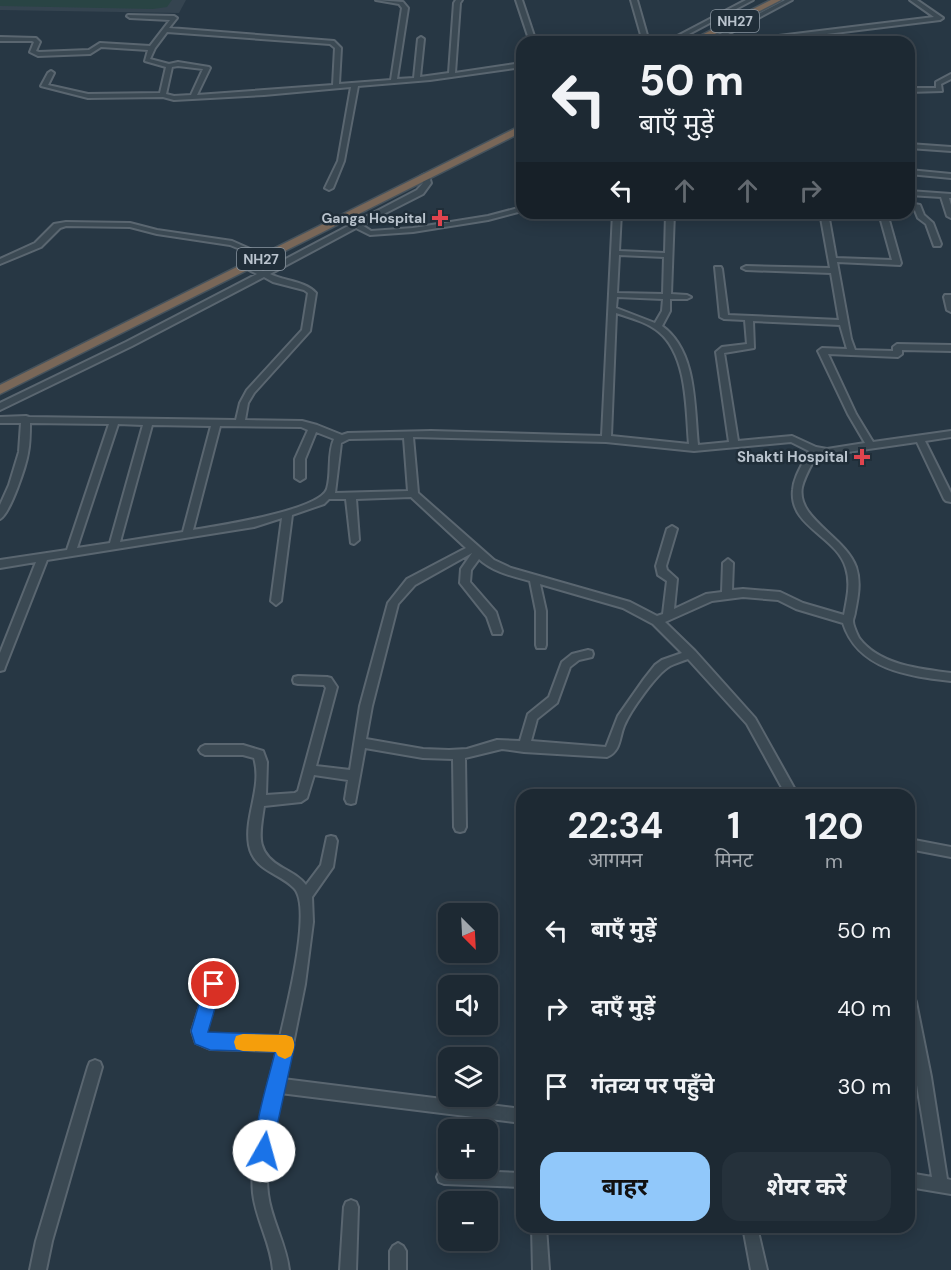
<!DOCTYPE html>
<html lang="hi">
<head>
<meta charset="utf-8">
<style>
	body { margin:0; font-family:"DM Sans","Noto Sans Devanagari",sans-serif; background:#25313b; color:#f1f3f6; height:100vh; display:flex; flex-direction:column; font-size:22px; white-space:nowrap }
	* { box-sizing:border-box; margin:0 }
	p { font-size:20px; color:#a0a6ac }
	.icon { flex:none; width:33px; height:33px; fill:none; stroke:currentColor; stroke-width:2; stroke-linecap:round; stroke-linejoin:round }
	.map { position:relative; flex:1; overflow:hidden }
	.panel { position:absolute; left:516px; top:789px; width:399px; height:444px; display:flex; flex-direction:column; background:#1d2933; border-radius:18px; box-shadow:0 3px 15px #0003,0 0 0 2px #3b454e }
	.panel>* { flex:none }
	.top-card { position:absolute; left:516px; top:36px; width:399px; height:183px; border-radius:18px; box-shadow:0 3px 15px #0003,0 0 0 2px #3b454e; background:#1d2933; color:#f1f3f6; overflow:hidden }
	.needle { width:39px; rotate:156deg }
	.buttons { position:absolute; left:438px; top:903px; display:grid; gap:12px }
	.buttons a { display:grid; place-items:center; width:60px; height:60px; border-radius:12px; background:#1d2933; box-shadow:0 3px 15px #0003,0 0 0 2px #3b454e; font-size:30px }
	.pin { position:absolute; display:grid; place-items:center; width:51px; height:51px; color:#fff; margin:-26px; border:3px solid #fff; border-radius:50%; box-shadow:0 2px 6px #0007 }
	.me { position:absolute; width:66px; margin:-33px; rotate:7deg; stroke-linejoin:round; filter:drop-shadow(0 0 4px #0008) }
	.turn { display:flex; align-items:center; gap:21px; height:126px; padding:0 24px; font-size:27px }
	.turn .icon { width:78px; height:78px; stroke-width:2.5 }
	.turn b { display:block; font-size:42px; line-height:51px }
	.lanes { display:flex; align-items:center; height:57px; padding:0 24px; background:#0003; justify-content:center; gap:30px; direction:ltr }
	.lanes .off { opacity:.35 }
	.eta { display:flex; justify-content:space-evenly; align-items:center; height:102px; text-align:center }
	.eta b { font-size:36px; font-weight:700; line-height:42px }
	.cta { display:flex; gap:12px; margin-top:auto; padding:12px 24px }
	.cta a { flex:1; height:69px; border-radius:18px; background:#91c8fa; color:#111; font-size:24px; font-weight:700; line-height:69px; text-align:center }
	.cta a+a { background:#25313b; color:#f1f3f6 }
	ul { padding:0; list-style:none }
	li { display:flex; align-items:center; gap:18px; height:78px; padding:0 24px }
	li div { flex:1 }
	li b { display:block; font-size:22px }
	li em { font-style:normal }
	.map>svg:first-child { display:block }
</style>
</head>
<body>
<div class="map">
<svg width="951" height="1270" viewBox="0 0 951 1270">
	<rect width="100%" height="100%" fill="#273744"/>
	<path fill="#354450" d="M0,0h186l-7,13 -179,-3z"/>
	<path fill="#294444" d="M0,0h172l-5,7 -14,2 -153,-3z"/>
	<g fill="none" stroke-linecap="round" stroke-linejoin="round">
		<g stroke="#5a6670" stroke-width="4">
			<path id="minor" d="M376,0l27,2 5,6 -11,71 17,-1 4,-39 3,-2 3,2 -4,38 29,-4 5,-70 2,-3h6l-2,3 -5,70 67,-10v4l-92,13 -72,6 -14,75 -11,27 -4,2 -4,-2 13,-27 13,-74 -87,8 -90,5 -11,-3 -75,1 -47,-12 7,-13 3,-2 3,2 -6,12 40,9 72,-1 6,-26 -21,-6 3,-11 -47,-3 -11,7 -52,2 -8,-4 4,-10 -2,-1h-32v-4l36,1 4,4 -4,9 3,1 50,-2 11,-7 50,3 20,-26 -40,-2 -3,-2 1,-1 46,1 3,2 -8,10 165,13 7,7 -2,36 52,-4 11,-72 -3,-4zM167,32l163,12 5,4 -2,37 -136,10 13,-27 -1,-1 -31,-5 -9,2 -19,-5 5,-11zM178,66l25,3 -12,26 -17,1 -8,-2 6,-27z
				M516,0h6l14,42h-6z
				M631,0h6l12,42h-6z
				M746,0h7l-79,42h-8z
				M785,0h7l-79,42h-8z
				M910,0h7l26,18 -3,2 -179,22h-18l3,-2 188,-23z
				M951,74v5l-10,5 1,7 -33,1v-4h27v-6z
				M909,144l42,3v4l-42,-3z
				M909,170l42,4v4l-42,-4z
				M425,174l4,2 2,7 -8,11 -61,31 9,6 42,-3 75,-12 34,-9v4l-34,9 -75,12 -43,3 -14,-7 -86,46c14,7 35,7 46,19l-6,38 -56,62 -6,10 -3,17 57,1 15,4 25,10 6,-2 83,-2 171,5 11,-223h8l-2,38 46,2 1,-40h8l-3,81 16,1 4,2 -4,2h-17v12l-8,15c35,25 32,80 36,119l31,-3 -13,-90 6,-5 25,-3 -2,-24 -21,-1 -4,-2 -5,-50h6l1,2 6,46 111,5 -8,-47 -85,-3 -4,-2 4,-2 84,2 -9,-50 -82,-3 -4,-2h93l8,45 56,2 -13,-47h8l14,50 -1,2 -63,-3 14,77 4,11 38,1v-4l4,-3 54,1v6l-49,-1v4l-4,3 -70,-3 28,60 17,28 78,-11v6l-26,4 26,52v9l-5,-1 -2,-2 -27,-57 -90,13 -10,-1c-5,10 -12,21 -15,33 -6,32 43,49 54,80 5,15 2,30 -1,45 0,3 -2,6 -2,9 0,4 4,13 6,17 20,27 61,31 92,35v8c-42,-5 -93,-11 -108,-58l-47,-14 -18,-9 -35,-3 -31,4 -47,21 30,29 60,67 43,77h-12l-39,-71 -59,-65c-6,2 -12,4 -18,7 -13,7 -40,45 -46,60 -5,12 -3,25 -17,31l-83,-5 -22,-3 -37,9 1,69 -2,4 -4,1 -4,-1 -2,-4 -1,-68 -30,-1 -58,-10 -10,55 -4,1 -4,-1 -2,-4 3,-19 -34,-5 -7,23 -6,4 -37,4c-4,28 -10,46 19,62 9,5 17,9 23,17l15,-20 6,-28 4,-1 4,1 2,4 -4,26 -21,30 1,25 -8,62 -12,60 -10,35 239,30v14l-242,-30c-7,30 -16,70 -12,101 3,26 18,49 21,76h-16c-2,-27 -17,-50 -20,-77 -4,-40 14,-103 24,-142l-67,-2 -14,-6 -4,-12 15,-47 2,-5 5,-1 5,1 2,5 -15,47v3l4,1 70,2c6,-27 33,-130 14,-149 -16,-16 -40,-17 -45,-43 -5,-29 14,-58 5,-87l-11,-3h-38l-4,-2 -2,-3 2,-3 4,-2h38l20,6 4,11 -1,33 29,-2 3,-2 28,-103 -2,-3 -26,-1 -4,-1 -1,-3 1,-3 4,-1 29,1 4,1 6,9 -21,79 34,4 10,-64 28,-103 19,-24 59,-31 -55,-51 -55,2 3,41 -5,4 -3,-1 -5,-44h-17l-5,5 -32,11 -11,86 -5,4 -5,-4 11,-83 -28,9 -207,33 -42,107 -1,3 -4,1v-18l36,-91 -36,6v-8l67,-10 42,-126 -79,-1c0,10 0,20 -2,30 -2,13 -18,61 -28,66v-14l9,-20 10,-33 2,-29h-21v-6l26,-1 3,1 207,3 4,-17 7,-13 55,-60 6,-37 -4,-3 -31,-8 -9,-5 -132,69 -132,64v-7l126,-61 131,-68 -12,-6v-4h6l12,7 87,-46 -11,-5v-4h6l11,6 61,-32 6,-7 -2,-7zM619,255l45,2 -1,37 -46,-1zM617,297l46,2 -1,12 -7,12 -39,-15zM616,313c15,5 31,9 43,19 29,24 27,79 30,112l-78,-8zM753,321l87,4 7,24 -25,-1 -4,3 30,63 17,29 -38,6 -11,-2 -24,-11 -54,5 -14,-88 30,-5zM118,424l25,1 -33,118 -33,5zM152,425l59,1 -28,106 -63,10zM220,426l81,1 7,3 -13,29v19l5,3 5,-3v-19l11,-27 18,7c-7,15 -2,34 -7,50 -8,22 -110,37 -134,41zM413,437l193,5 88,9 97,-9 18,9c-6,13 -15,25 -16,39 -4,37 44,46 53,78 5,16 1,31 -2,47l-41,-12 -23,-11 -37,-3 -11,1 1,-27 -5,-4 -5,4 -1,29 -16,2 -32,15 3,-30 -10,-9 -1,-4 11,-37 -5,-3 -5,3 -11,37 2,9 9,6 -4,33 -6,2 -27,-14 -119,-34 -17,-8 -76,-67zM404,438l4,53 -73,2 6,-50 8,-4zM472,553l-11,16 -1,14 27,34 6,17h8l1,-3 -6,-19 -26,-30 1,-12 8,-11c14,13 33,17 51,22l6,30v34l1,3h8l1,-3v-34l-6,-27 83,24 30,16 29,29 -20,7 -7,5 -11,14 -26,37 -12,31 -75,-6 6,-22 20,-16 13,-36 9,-7 13,-3 1,-3 -1,-3 -4,-1 -16,4 -10,8 -13,35 -21,17 -8,27 -23,-1 -30,9 -18,1 -26,-1 -57,-10 6,-33 26,-102 17,-19z
				M909,191l42,3v4h-2l2,7v13l-4,-2 -6,-19 -32,-2z
				M909,203l11,2 4,10 9,8 8,21 -1,2h-6l-8,-22 -8,-6 -4,-10 -5,-1z
				M66,222l64,1 27,7 75,11 27,12 -4,2 -25,-10 -73,-11 -27,-7 -64,-1 -6,2 -19,19 -41,17v-5l35,-16 19,-19z
				M945,295h6v17l-4,-2 -3,-13z
				M909,839l42,8v10l-42,-8z
				M909,996l5,1 2,5 15,75 16,102 4,1v14l-42,-7v-14l23,4 -23,-141z
				M95,1060l5,2 2,5 -50,174 -6,29h-16l6,-29 52,-174 2,-5z
				M444,1170l78,3v14l-78,-3 -5,-2 -2,-5 2,-5z
				M351,1200l5,2 2,5 -2,63h-16l4,-63 2,-5z
				M532,1227h14l3,43h-16z
				M743,1227h14l10,43h-16z
				M398,1243l5,3 3,5v19h-16v-19l3,-5z"/>
		</g>
		<g stroke="#46535d" stroke-width="3">
			<path id="highway" d="M771,0h10l-82,42h-11z
				M522,125v7l-522,262v-9z"/>
		</g>
		<use href="#minor" fill="#3b4953" fill-rule="evenodd"/>
		<use href="#highway" fill="#796758" fill-rule="evenodd"/>
	</g>
	<path fill="#1a73e8" stroke="#114b97" stroke-width="1.5" d="M214,976l6,2 2,6 -14,48 78,3 6,2 3,7 -25,114 -6,3 -7,-3c-8,-20 13,-83 18,-106l-65,-2 -15,-6 -4,-13 14,-47 3,-6z"/>
	<path fill="#f59e0b" d="M243,1034l43,1 6,2c4,8 2,12 -1,19l-6,3 -7,-3 -2,-4 -33,-1 -7,-2 -2,-7 2,-6z"/>
	<g fill="#e0444e" stroke="#202e39" stroke-width="2">
		<path d="M437 209h6v6h6v6h-6v6h-6v-6h-6v-6h6z"/>
		<path d="M859 448h6v6h6v6h-6v6h-6v-6h-6v-6h6z"/>
	</g>
	<g text-anchor="middle" stroke-width="5" stroke-linejoin="round" paint-order="stroke">
		<g fill="#202e39" stroke="#8b96a1" stroke-width="1.5">
			<rect x="711" y="10" width="48" height="22" rx="4.5"/>
			<rect x="237" y="248" width="48" height="22" rx="4.5"/>
		</g>
		<g font-size="14" font-weight="bold" fill="#b9c3cd">
			<text x="735" y="26">NH27</text>
			<text x="261" y="264">NH27</text>
		</g>
		<g font-size="14" font-weight="bold" fill="#b9c3cd" stroke="#202e39" text-anchor="end">
			<text x="426" y="223">Ganga Hospital</text>
		</g>
		<g font-size="15" font-weight="bold" fill="#b9c3cd" stroke="#202e39" text-anchor="end">
			<text x="848" y="462">Shakti Hospital</text>
		</g>
	</g>
</svg>
<div class="buttons">
<a><svg class="needle" viewBox="-14 -14 28 28"><path d="M0-13l5 13h-10z" fill="#e53935"/><path d="M0 13l5-13h-10z" fill="#a0a6ac"/></svg></a>
<a><svg class="icon" aria-label="sound" viewBox="0 0 24 24"><path d="M4 9h4l5-4v14l-5-4H4zM17 9q2 3 0 6"/></svg></a>
<a><svg class="icon" aria-label="layers" viewBox="0 0 24 24"><path d="M12 4l9 5-9 5-9-5zM3 14l9 5 9-5"/></svg></a>
<a>+</a>
<a>−</a>
</div>
<div class="pin" style="left:214px;top:984px;background:#d93025"><svg class="icon" aria-label="arrive" viewBox="0 0 24 24"><path d="M6 21V4h12l-3 4 3 4H6"/></svg></div>
<svg class="me" style="left:264px;top:1151px" viewBox="-20 -20 40 40"><circle r="19" fill="#fff"/><path d="M0-13L10 11 0 6-10 11z" fill="#1a73e8"/></svg>
<div class="top-card">
<div class="turn"><svg class="icon" aria-label="left" viewBox="0 0 24 24"><path d="M17 20v-9H6M10 6l-5 5 5 5"/></svg><div><b>50 m</b>बाएँ मुड़ें</div></div>
<div class="lanes"><svg class="icon" aria-label="left" viewBox="0 0 24 24"><path d="M17 20v-9H6M10 6l-5 5 5 5"/></svg><svg class="icon off" aria-label="ahead" viewBox="0 0 24 24"><path d="M12 20V5M6 11l6-6 6 6"/></svg><svg class="icon off" aria-label="ahead" viewBox="0 0 24 24"><path d="M12 20V5M6 11l6-6 6 6"/></svg><svg class="icon off" aria-label="right" viewBox="0 0 24 24"><path d="M7 20v-9h11M14 6l5 5-5 5"/></svg></div>
</div>
<section class="panel">
<div class="eta">
<div><b>22:34</b><p>आगमन</p></div>
<div><b>1</b><p>मिनट</p></div>
<div><b>120</b><p>m</p></div>
</div>
<ul>
<li><svg class="icon" aria-label="left" viewBox="0 0 24 24"><path d="M17 20v-9H6M10 6l-5 5 5 5"/></svg><div><b>बाएँ मुड़ें</b></div><em>50 m</em></li>
<li><svg class="icon" aria-label="right" viewBox="0 0 24 24"><path d="M7 20v-9h11M14 6l5 5-5 5"/></svg><div><b>दाएँ मुड़ें</b></div><em>40 m</em></li>
<li><svg class="icon" aria-label="arrive" viewBox="0 0 24 24"><path d="M6 21V4h12l-3 4 3 4H6"/></svg><div><b>गंतव्य पर पहुँचे</b></div><em>30 m</em></li>
</ul>
<div class="cta"><a>बाहर</a><a>शेयर करें</a></div>
</section>
</div>
</body>
</html>
